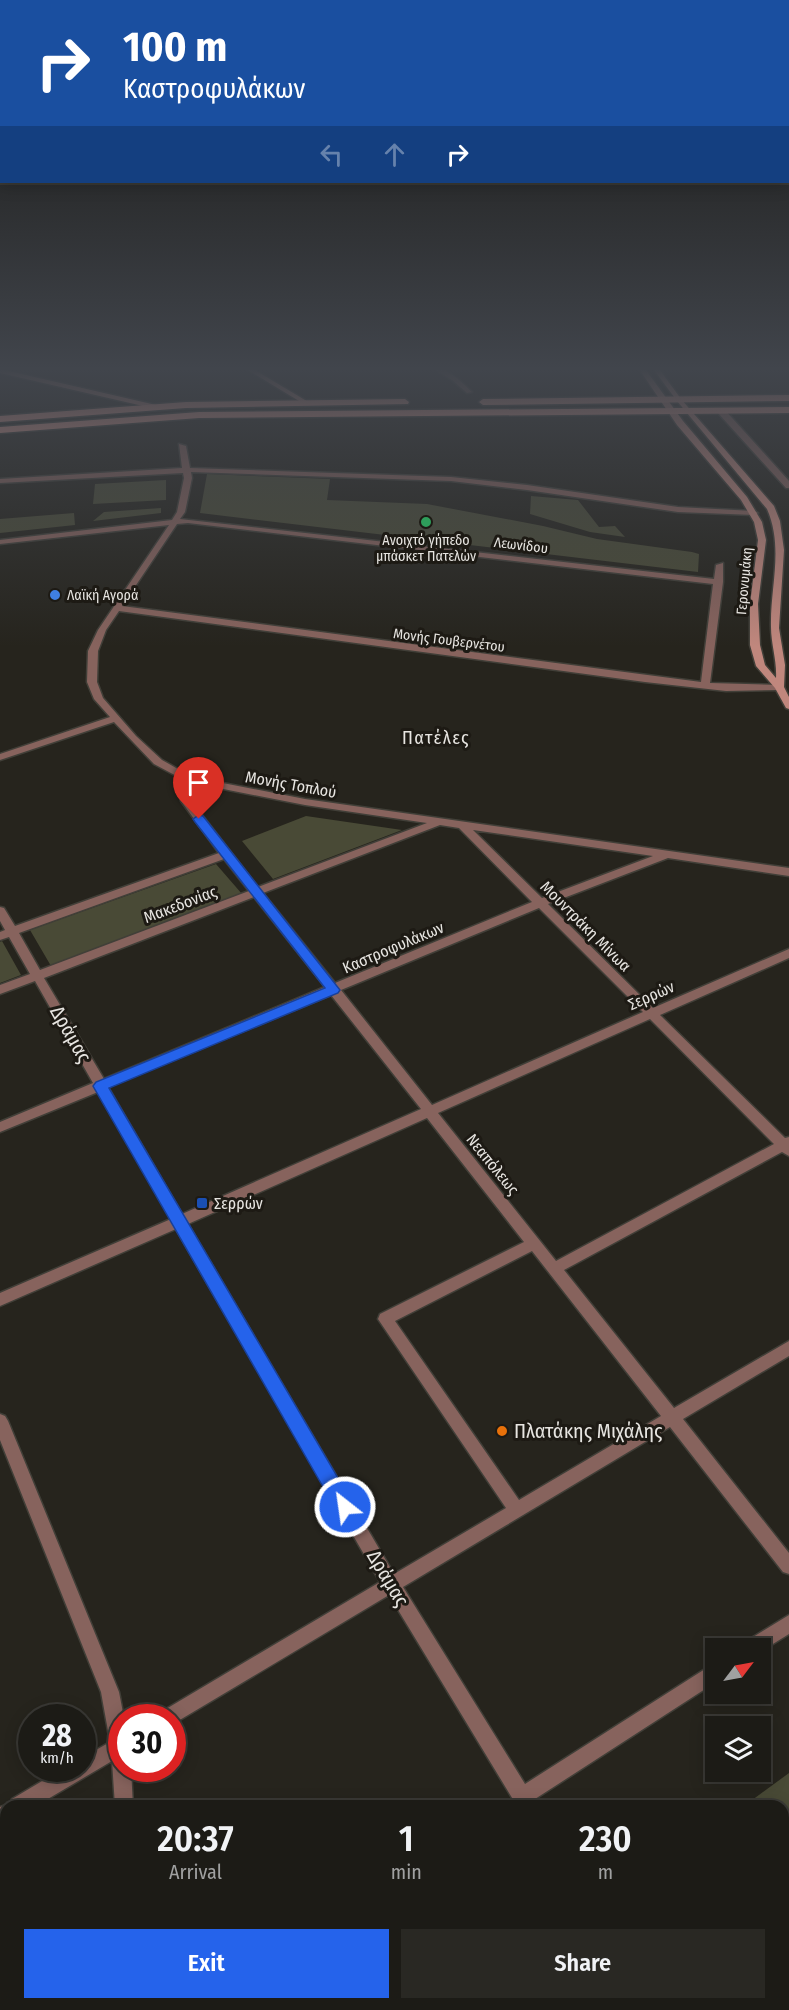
<!DOCTYPE html>
<html lang="en">
<head>
<meta charset="utf-8">
<style>
	body { margin:0; font-family:"Fira Sans Condensed",sans-serif; background:#292823; color:#f1f3f6; height:100vh; display:flex; flex-direction:column; font-size:22px; white-space:nowrap }
	* { box-sizing:border-box; margin:0 }
	p { font-size:20px; color:#a0a1a1 }
	.icon { flex:none; width:33px; height:33px; fill:none; stroke:currentColor; stroke-width:2; stroke-linecap:round; stroke-linejoin:round }
	.map { position:relative; flex:1; overflow:hidden }
	.panel { position:absolute; left:0px; top:1800px; width:789px; height:210px; display:flex; flex-direction:column; background:#1c1b16; border-radius:18px 18px 0 0; box-shadow:0 3px 15px #0003,0 0 0 2px #3a3935 }
	.panel>* { flex:none }
	.hud { position:absolute; left:0px; top:0px; width:789px; height:183px; box-shadow:0 3px 15px #0003,0 0 0 2px #3a3935; background:#1a4fa0; color:#fff; overflow:hidden }
	.needle { width:39px; rotate:58deg }
	.controls { position:absolute; left:705px; top:1638px; display:grid; gap:12px }
	.controls a { display:grid; place-items:center; width:66px; height:66px; border-radius:0px; background:#1c1b16; box-shadow:0 3px 15px #0003,0 0 0 2px #3a3935; font-size:30px }
	.speed { position:absolute; left:18px; top:1704px; display:flex; gap:12px; font-size:30px; font-weight:700; text-align:center }
	.speed>* { display:grid; place-content:center; width:78px; height:78px; border-radius:50%; background:#1c1b16; box-shadow:0 3px 15px #0003,0 0 0 2px #3a3935; line-height:1 }
	.speed small { font-size:15px; font-weight:400 }
	.speed .limit { border:9px solid #d22; background:#fff; color:#111 }
	.pin { position:absolute; display:grid; place-items:center; width:51px; height:51px; color:#fff; margin:-62px -26px; border-radius:50% 50% 50% 0; rotate:-45deg; box-shadow:0 0 6px #0007 }
	.pin .icon { rotate:45deg }
	.me { position:absolute; width:66px; margin:-33px; rotate:330deg; stroke-linejoin:round; filter:drop-shadow(0 0 4px #0008) }
	.turn { display:flex; align-items:center; gap:21px; height:126px; padding:0 24px; font-size:27px }
	.turn .icon { width:78px; height:78px; stroke-width:2.5 }
	.turn b { display:block; font-size:42px; line-height:51px }
	.lanes { display:flex; align-items:center; height:57px; padding:0 24px; background:#0003; justify-content:center; gap:30px; direction:ltr }
	.lanes .off { opacity:.35 }
	.eta { display:flex; justify-content:space-evenly; align-items:center; height:102px; text-align:center }
	.eta b { font-size:36px; font-weight:600; line-height:42px }
	.primary-button { display:flex; gap:12px; margin-top:auto; padding:12px 24px }
	.primary-button a { flex:1; height:69px; border-radius:0px; background:#2563eb; color:#fff; font-size:24px; font-weight:600; line-height:69px; text-align:center }
	.primary-button a+a { background:#292823; color:#f1f3f6 }
	.map>svg:first-child { display:block }
</style>
</head>
<body>
<div class="map">
<svg width="789" height="2010" viewBox="0 0 789 2010">
	<rect width="100%" height="100%" fill="#26241d"/>
	<path fill="#494a36" d="M207,474l123,5 -3,21 100,4 116,22 54,13 95,13 7,2 -1,18 -498,-59z
		M166,480v20l-73,4 2,-20z
		M531,496l47,4 21,27 16,-1 10,11 -35,-5 -60,-18z
		M161,508v5l-68,8 11,-9z
		M74,513l1,12 -75,8v-14z
		M306,816l96,14 -129,49 -31,-38z
		M216,864l26,30 -191,72 -21,-36z
		M2,941l19,34 -21,8v-41z
		M789,1773v111l-6,-9v-69h-39z"/>
	<g fill="none" stroke-linecap="round" stroke-linejoin="round">
		<g stroke="#413f38" stroke-width="3">
			<path id="street" d="M429,366c16,0 32,15 43,26l-5,1 -15,-13z
				M718,409h6l65,72v7h-3l-68,-75z
				M179,444l7,2 4,22 261,9 76,8 151,22 76,4 4,2 -4,2 -76,-3 -151,-22 -76,-9 -260,-9 1,6 -7,34 -5,7 534,60 2,-14 7,-2v19l-13,101 72,2 2,2 -5,3 -53,1 -81,-9 -526,-71 -13,19 -8,21 -1,31 6,16 33,38 26,24 30,17 113,22 484,69v8l-121,-18 -120,46 105,104 136,-59v9l-129,57 125,123 4,-1v19l-7,-4 -218,118 110,138 115,-67v15l-106,63 106,134v21l-6,-2 -113,-145 -267,160 122,197 191,-122v20l-181,117 2,7h-20l-128,-211 -216,129 -1,-6h-14l3,-6 219,-130 -204,-353 -176,77v-13l171,-74 -73,-127 -98,40v-10l93,-39 -58,-102 -35,13v-9l30,-11 -21,-37 -9,3v-8l5,-2 -5,-9v-14l4,1 11,18 204,-73 -38,-52 -2,-7 5,-14 -30,-16 -40,-42 -114,38v-6l110,-37 -16,-18 -7,-17 1,-31 10,-21 71,-105 -169,19v-4l172,-20 5,-8 7,-34 -1,-5 -183,10v-4l182,-11zM188,523l525,61 -12,98 -579,-76 55,-82zM193,783l112,22 122,18 -169,64 -67,-86 -2,-7zM440,825l19,3 73,74 -197,81 -72,-90zM473,830l180,26 -111,42zM224,859l25,32 -209,79 -21,-37zM254,897l71,90 -221,92 -60,-101zM539,908l104,104 -211,93 -91,-115zM331,995l90,114 -239,105 -74,-127zM650,1019l124,125 -218,117 -118,-148zM427,1118l97,124 -144,72 -2,5 128,189 -112,66 -206,-350zM532,1251l129,165 -142,84 -124,-179z
				M0,1414l5,2 3,5 111,271 5,26h-2v50h9l2,38h-18l-3,-45 -76,45h-26l2,-7 52,-31h18v-10l28,-16 -9,-50 -101,-252z
				M789,1615v19l-29,18v-4h-17l2,-6z
				M6,1805l3,1h-3v18l-6,2v-19z
				M175,2004h20l2,6h-20z
				M638,2004h21l2,6h-21z"/>
		</g>
		<g stroke="#413f38" stroke-width="3">
			<path id="secondary" d="M241,366h7l62,37 -6,1z
				M637,366h6l40,55 64,76 15,25 4,18 -8,64 2,41 5,20 11,13c1,-17 -5,-34 -5,-51 -1,-40 13,-79 -4,-118l-90,-108 -26,-35h6l24,33 93,107 6,15 4,29 -5,78 6,37 -1,22 5,10v12l-3,-1 -11,-20 -19,-22 -6,-21v-41l8,-64 -4,-18 -13,-22 -64,-75z
				M0,369l156,36 4,2 -4,2 -156,-36z"/>
		</g>
		<g stroke="#413f38" stroke-width="3">
			<path id="primary" d="M789,395v6l-306,4 -4,-3 4,-3z
				M405,399l4,3 -1,2 -222,4 -186,14v-6l186,-14z
				M789,407v6l-590,5 -199,15v-6l199,-15z"/>
		</g>
		<use href="#street" fill="#87635d" fill-rule="evenodd"/>
		<use href="#secondary" fill="#c0877d" fill-rule="evenodd"/>
		<use href="#primary" fill="#eca295" fill-rule="evenodd"/>
	</g>
	<linearGradient id="sky" x2="0" y2="1"><stop stop-color="#151410"/><stop offset="0.57" stop-color="#41454c"/><stop offset="1" stop-color="#41454c" stop-opacity="0"/></linearGradient>
	<rect width="789" height="647" fill="url(#sky)"/>
	<path fill="#2563eb" stroke="#184099" stroke-width="1.5" d="M199,815l4,1 137,174 -2,3 -229,95 242,412 3,7 -3,6 -6,3 -7,-3 -245,-427 3,-4 229,-94 -130,-166 -2,-3z"/>
	<circle fill="#2e9e5b" stroke="#1d1a14" stroke-width="2" cx="426" cy="522" r="6"/>
	<circle fill="#3f7fe0" stroke="#1d1a14" stroke-width="2" cx="55" cy="595" r="6"/>
	<rect fill="#1a4fb4" stroke="#1d1a14" stroke-width="2" x="196" y="1197" width="12" height="12" rx="3"/>
	<circle fill="#e8710a" stroke="#1d1a14" stroke-width="2" cx="502" cy="1431" r="6"/>
	<g text-anchor="middle" stroke-width="6" stroke-linejoin="round" paint-order="stroke">
		<g font-size="14" fill="#e7e5e1" stroke="#1d1a14">
			<text x="426" y="545">Ανοιχτό γήπεδο<tspan x="426" dy="16">μπάσκετ Πατελών</tspan></text>
			<text x="67" y="600" text-anchor="start">Λαϊκή Αγορά</text>
		</g>
		<g font-size="14" fill="#e7e5e1" stroke="#1d1a14">
			<text transform="translate(521 545) rotate(7)" y="5">Λεωνίδου</text>
			<text transform="translate(744 581) rotate(-85)" y="5">Γερονυμάκη</text>
			<text transform="translate(449 640) rotate(7)" y="5">Μονής Γουβερνέτου</text>
		</g>
		<g font-size="16" fill="#e7e5e1" stroke="#1d1a14">
			<text transform="translate(291 784) rotate(10)" y="6">Μονής Τοπλού</text>
			<text transform="translate(180 904) rotate(-21)" y="6">Μακεδονίας</text>
			<text transform="translate(586 926) rotate(45)" y="6">Μουντράκη Μίνωα</text>
			<text transform="translate(393 947) rotate(-23)" y="6">Καστροφυλάκων</text>
			<text transform="translate(651 995) rotate(-24)" y="6">Σερρών</text>
			<text transform="translate(493 1164) rotate(51)" y="6">Νεαπόλεως</text>
		</g>
		<g font-size="16" fill="#e7e5e1" stroke="#1d1a14" text-anchor="start">
			<text x="214" y="1209">Σερρών</text>
		</g>
		<g font-size="18" letter-spacing="1.5" fill="#e7e5e1" stroke="#1d1a14">
			<text x="436" y="744">Πατέλες</text>
		</g>
		<g font-size="20" fill="#e7e5e1" stroke="#1d1a14">
			<text transform="translate(71 1034) rotate(60)" y="7">Δράμας</text>
			<text transform="translate(388 1578) rotate(59)" y="7">Δράμας</text>
		</g>
		<g font-size="20" fill="#e7e5e1" stroke="#1d1a14" text-anchor="start">
			<text x="514" y="1438">Πλατάκης Μιχάλης</text>
		</g>
	</g>
</svg>
<div class="controls">
<a><svg class="needle" viewBox="-14 -14 28 28"><path d="M0-13l5 13h-10z" fill="#e53935"/><path d="M0 13l5-13h-10z" fill="#a0a1a1"/></svg></a>
<a><svg class="icon" aria-label="layers" viewBox="0 0 24 24"><path d="M12 4l9 5-9 5-9-5zM3 14l9 5 9-5"/></svg></a>
</div>
<div class="speed"><div>28<small>km/h</small></div><div class="limit">30</div></div>
<div class="pin" style="left:199px;top:819px;background:#d93025"><svg class="icon" aria-label="arrive" viewBox="0 0 24 24"><path d="M6 21V4h12l-3 4 3 4H6"/></svg></div>
<svg class="me" style="left:345px;top:1507px" viewBox="-20 -20 40 40"><circle r="17" fill="#2563eb" stroke="#fff" stroke-width="3"/><path d="M0-11L8 9 0 5-8 9z" fill="#fff"/></svg>
<div class="hud">
<div class="turn"><svg class="icon" aria-label="right" viewBox="0 0 24 24"><path d="M7 20v-9h11M14 6l5 5-5 5"/></svg><div><b>100 m</b>Καστροφυλάκων</div></div>
<div class="lanes"><svg class="icon off" aria-label="left" viewBox="0 0 24 24"><path d="M17 20v-9H6M10 6l-5 5 5 5"/></svg><svg class="icon off" aria-label="ahead" viewBox="0 0 24 24"><path d="M12 20V5M6 11l6-6 6 6"/></svg><svg class="icon" aria-label="right" viewBox="0 0 24 24"><path d="M7 20v-9h11M14 6l5 5-5 5"/></svg></div>
</div>
<section class="panel">
<div class="eta">
<div><b>20:37</b><p>Arrival</p></div>
<div><b>1</b><p>min</p></div>
<div><b>230</b><p>m</p></div>
</div>
<div class="primary-button"><a>Exit</a><a>Share</a></div>
</section>
</div>
</body>
</html>
